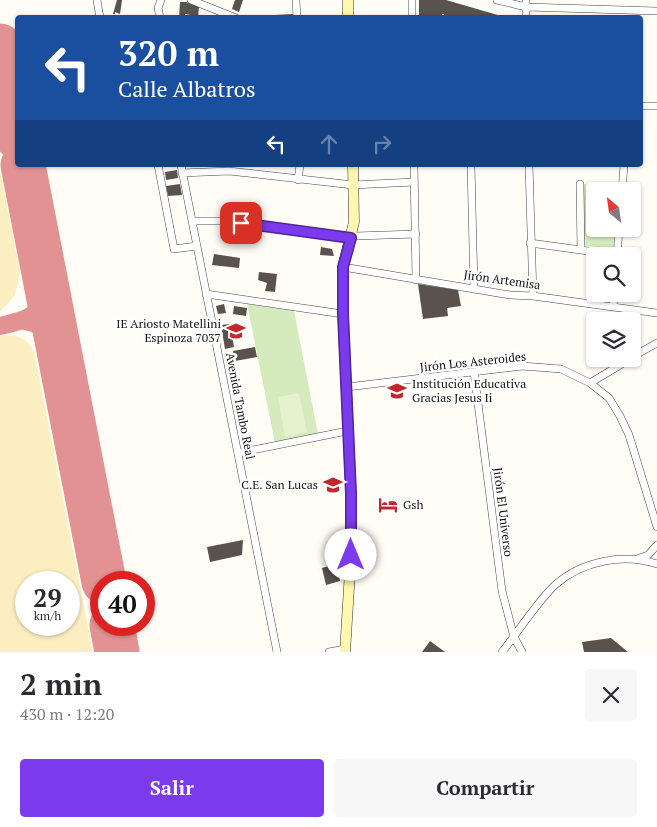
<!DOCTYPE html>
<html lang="es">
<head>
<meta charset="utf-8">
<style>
	body { margin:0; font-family:"PT Serif",serif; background:#f7f7f7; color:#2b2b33; height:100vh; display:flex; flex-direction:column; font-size:19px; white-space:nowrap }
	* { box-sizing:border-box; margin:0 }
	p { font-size:16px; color:#7c7c81 }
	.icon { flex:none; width:28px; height:28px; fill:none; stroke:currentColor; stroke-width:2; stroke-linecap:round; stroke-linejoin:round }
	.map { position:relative; height:652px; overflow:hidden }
	.drawer { display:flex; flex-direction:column; background:#fff; flex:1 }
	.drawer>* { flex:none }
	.guide { position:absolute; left:15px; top:15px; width:628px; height:152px; border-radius:5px; box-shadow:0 1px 4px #0004; background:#1a4fa0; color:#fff; overflow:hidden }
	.needle { width:32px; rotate:331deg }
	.fabs { position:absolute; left:586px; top:182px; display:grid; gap:10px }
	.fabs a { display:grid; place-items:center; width:55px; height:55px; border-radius:5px; background:#fff; box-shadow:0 1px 4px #0004; font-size:25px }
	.speed { position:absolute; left:15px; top:571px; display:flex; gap:10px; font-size:25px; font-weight:700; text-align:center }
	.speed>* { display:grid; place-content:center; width:65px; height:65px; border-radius:50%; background:#fff; box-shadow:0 1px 4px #0004; line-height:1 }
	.speed small { font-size:12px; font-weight:400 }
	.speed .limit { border:8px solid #d22; background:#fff; color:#111 }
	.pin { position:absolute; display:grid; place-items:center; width:42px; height:42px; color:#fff; margin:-21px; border-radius:10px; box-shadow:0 2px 8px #0006 }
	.me { position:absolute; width:55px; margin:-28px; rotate:0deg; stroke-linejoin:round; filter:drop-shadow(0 0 4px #0008) }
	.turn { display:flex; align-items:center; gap:18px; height:105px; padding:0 20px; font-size:22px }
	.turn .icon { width:65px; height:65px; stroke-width:2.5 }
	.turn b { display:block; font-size:35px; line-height:42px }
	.lanes { display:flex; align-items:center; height:48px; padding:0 20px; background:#0003; justify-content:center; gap:25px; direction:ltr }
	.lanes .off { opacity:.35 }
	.round { display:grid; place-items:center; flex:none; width:52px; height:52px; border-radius:5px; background:#f7f7f7 }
	.headline { display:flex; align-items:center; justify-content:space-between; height:85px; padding:0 20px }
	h1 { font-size:30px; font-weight:800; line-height:38px }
	.button { display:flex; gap:10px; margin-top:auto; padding:10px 20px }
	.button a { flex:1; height:58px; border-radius:5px; background:#7c3aed; color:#fff; font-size:20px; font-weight:800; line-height:58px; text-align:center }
	.button a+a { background:#f7f7f7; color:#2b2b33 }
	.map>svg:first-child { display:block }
</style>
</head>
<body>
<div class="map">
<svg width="657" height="652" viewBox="0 0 657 652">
	<rect width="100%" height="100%" fill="#fffdf5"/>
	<path fill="#d5ebbd" d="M581,184h38l-1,7h-23v38h20l-2,20 -32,-4z
		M247,304l47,7 24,123 -43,9z"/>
	<path fill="#fbeec1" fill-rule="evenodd" d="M0,171l20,101 -5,23 -15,17z
		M8,335c12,0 20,6 26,16l59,301h-93v-316zM26,582h43v43h-43z"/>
	<path fill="#e6f2cf" d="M299,393l8,39 -22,5 -7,-40z"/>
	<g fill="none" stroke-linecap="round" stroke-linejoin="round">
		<path stroke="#e29292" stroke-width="18" d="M24,321c17,3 24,9 33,24
			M0,326c22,-5 39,-8 47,-32"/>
		<path stroke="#e29292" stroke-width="45" d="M0,46l18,92
			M23,165l81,417
			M112,625l5,27"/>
	</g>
	<path fill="#5a524d" d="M117,0h5l-2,14 -5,-2v2h-2z
		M235,0h8l-4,12 -7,-3z
		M419,0h27l62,18h-64v-4h-2v4h-23z
		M180,2h6l13,5 -1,11h-7v-3l-6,-1v4h-6z
		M293,14v4h-18v-3z
		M177,170l1,8 -12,2 -1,-8z
		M180,184l2,11 -14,1 -2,-10z
		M321,247l11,2 2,7 -14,-1z
		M214,254l26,4 -1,10 -27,-3z
		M259,272l18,2 -2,18 -10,-1 2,-8 -9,-3z
		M418,284l40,6 3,16 -14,2 1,8 -25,3z
		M224,304l2,9 -8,1 -2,-8z
		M234,306l13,2 -1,8 -13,-2z
		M230,324l4,23 -9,2 -4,-24z
		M255,347l2,10 -22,4 -2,-10z
		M243,540l-1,15 -32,7 -3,-15z
		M336,564l4,17 -14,4 -4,-17z
		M611,638l17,14h-44l-2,-10z
		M430,641l15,11h-23z"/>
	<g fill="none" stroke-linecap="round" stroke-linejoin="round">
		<g stroke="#444" stroke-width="8">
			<path id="street" d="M97,0l3,18
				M191,0l45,18
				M296,0l1,18
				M412,0v18
				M497,0l29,7 131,4
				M526,0v18
				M160,18l-2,-10 3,-8
				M640,106h17
				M158,165l16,84 23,-3
				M181,165l96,487
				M414,165l2,115
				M471,165l3,123
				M529,165l4,131
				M182,173l47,-2 124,14 61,-3
				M298,180l2,-15
				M580,184l1,66
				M622,191l2,-26
				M193,221h30l128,17 5,-2 60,-2
				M530,243l87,12
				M617,256l2,-27
				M343,267l167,28 23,1 124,17
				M206,294l137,20
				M613,307l1,-13
				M632,357l25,-14
				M474,372l28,219 12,46 8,15
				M590,383l40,-24
				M347,387l175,-21 39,3 29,14 19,15 11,18 9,19 28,92
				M238,453l109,-22
				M637,559l11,-4 9,-10
				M329,652l16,-3
				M502,652c16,-20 35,-50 53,-67 27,-24 68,-32 102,-21"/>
		</g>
		<g stroke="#333" stroke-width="11">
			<path id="secondary" d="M348,0v18
				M345,652l6,-97v-61l-8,-180v-47l11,-45 -1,-57"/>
		</g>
		<use href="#street" stroke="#fff" stroke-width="7"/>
		<use href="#secondary" stroke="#fff6b0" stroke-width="10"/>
	</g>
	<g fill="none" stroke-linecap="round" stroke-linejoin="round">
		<g stroke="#51269a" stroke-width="12">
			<path id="route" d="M241,223l110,15 -8,29v47l8,180v61"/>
		</g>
		<use href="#route" stroke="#7c3aed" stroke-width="9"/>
	</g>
	<defs>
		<g id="school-bare" transform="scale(1.5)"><path d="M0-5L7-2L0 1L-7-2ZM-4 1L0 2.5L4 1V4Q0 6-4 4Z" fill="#c4262e" stroke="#fff" stroke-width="2.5" paint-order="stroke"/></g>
		<g id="university-bare" transform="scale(1.5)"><path d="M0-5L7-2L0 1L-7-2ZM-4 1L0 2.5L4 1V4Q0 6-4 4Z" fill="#c4262e" stroke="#fff" stroke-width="2.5" paint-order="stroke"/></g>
		<g id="hotel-bare" transform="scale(1.5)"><path d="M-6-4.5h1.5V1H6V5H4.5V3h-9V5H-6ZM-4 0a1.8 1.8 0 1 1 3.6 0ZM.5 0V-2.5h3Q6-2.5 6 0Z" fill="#c4262e" stroke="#fff" stroke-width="2.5" paint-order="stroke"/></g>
	</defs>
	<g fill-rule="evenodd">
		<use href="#school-bare" x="236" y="331"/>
		<use href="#school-bare" x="397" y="391"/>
		<use href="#university-bare" x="333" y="485"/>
		<use href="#hotel-bare" x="388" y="505"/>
	</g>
	<g text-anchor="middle" stroke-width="5" stroke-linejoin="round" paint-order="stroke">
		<g font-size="12" fill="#111" stroke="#fff">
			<text transform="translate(502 280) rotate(8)" y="4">Jirón Artemisa</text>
			<text transform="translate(473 362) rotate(-6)" y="4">Jirón Los Asteroides</text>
			<text transform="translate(240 406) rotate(79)" y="4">Avenida Tambo Real</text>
			<text transform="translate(503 512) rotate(83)" y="4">Jirón El Universo</text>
		</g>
		<g font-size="12" fill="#111" stroke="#fff" text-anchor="end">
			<text x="221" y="328">IE Ariosto Matellini<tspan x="221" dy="14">Espinoza 7037</tspan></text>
			<text x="412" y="388" text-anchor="start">Institución Educativa<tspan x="412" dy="14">Gracias Jesus Ii</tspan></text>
			<text x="318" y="489">C.E. San Lucas</text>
			<text x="403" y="509" text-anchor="start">Gsh</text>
		</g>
	</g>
</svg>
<div class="fabs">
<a><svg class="needle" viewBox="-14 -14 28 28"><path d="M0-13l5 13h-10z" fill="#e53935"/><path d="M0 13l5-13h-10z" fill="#7c7c81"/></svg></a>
<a><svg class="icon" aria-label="search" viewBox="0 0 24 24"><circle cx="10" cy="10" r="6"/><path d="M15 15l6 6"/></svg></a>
<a><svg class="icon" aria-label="layers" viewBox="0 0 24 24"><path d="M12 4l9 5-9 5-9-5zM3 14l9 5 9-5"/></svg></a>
</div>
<div class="speed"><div>29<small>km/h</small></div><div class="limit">40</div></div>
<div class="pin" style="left:241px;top:223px;background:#d93025"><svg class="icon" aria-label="arrive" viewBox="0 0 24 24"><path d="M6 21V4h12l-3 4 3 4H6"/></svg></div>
<svg class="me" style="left:351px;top:555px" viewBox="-20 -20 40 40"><circle r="19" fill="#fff"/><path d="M0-13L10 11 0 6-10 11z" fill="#7c3aed"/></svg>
<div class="guide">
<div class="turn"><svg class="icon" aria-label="left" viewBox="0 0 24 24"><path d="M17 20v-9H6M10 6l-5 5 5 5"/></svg><div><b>320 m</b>Calle Albatros</div></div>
<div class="lanes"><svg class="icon" aria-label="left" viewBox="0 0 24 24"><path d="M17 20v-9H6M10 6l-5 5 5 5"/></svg><svg class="icon off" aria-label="ahead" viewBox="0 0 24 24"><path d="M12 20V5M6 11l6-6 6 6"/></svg><svg class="icon off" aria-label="right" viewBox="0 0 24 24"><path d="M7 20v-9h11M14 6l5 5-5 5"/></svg></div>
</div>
</div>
<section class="drawer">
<div class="headline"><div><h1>2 min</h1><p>430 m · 12:20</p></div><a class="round"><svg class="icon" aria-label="close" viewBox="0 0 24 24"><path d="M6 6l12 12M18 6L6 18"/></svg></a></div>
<div class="button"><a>Salir</a><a>Compartir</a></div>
</section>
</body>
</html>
